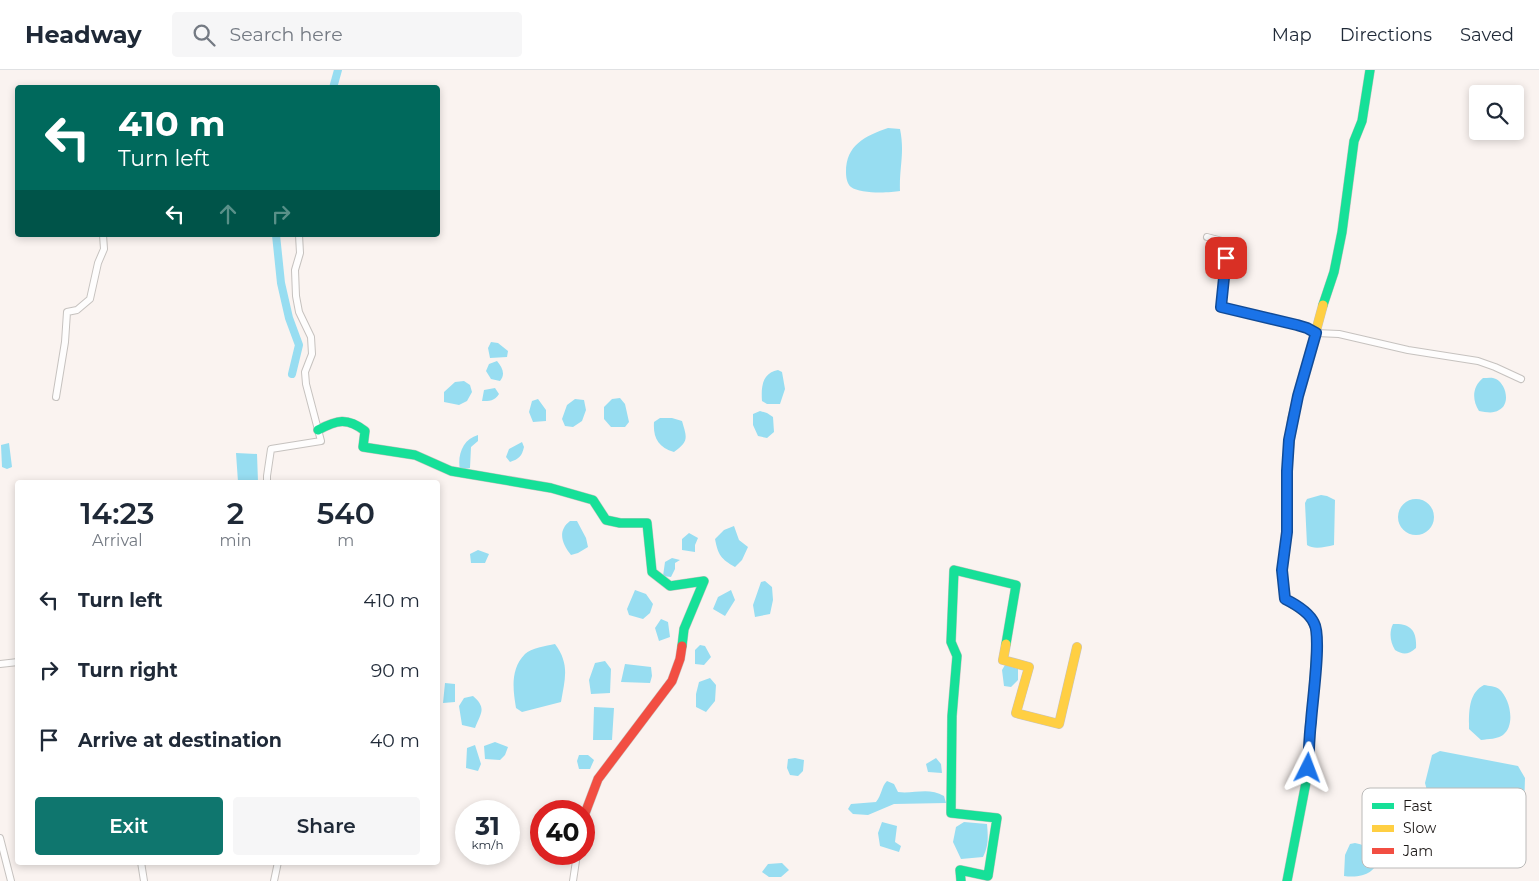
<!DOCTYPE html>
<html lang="en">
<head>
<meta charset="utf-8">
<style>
	body { margin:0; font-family:Montserrat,sans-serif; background:#f6f6f7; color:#1f2937; height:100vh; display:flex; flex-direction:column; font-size:19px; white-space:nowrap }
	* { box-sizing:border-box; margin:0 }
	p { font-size:16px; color:#747a83 }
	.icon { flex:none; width:28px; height:28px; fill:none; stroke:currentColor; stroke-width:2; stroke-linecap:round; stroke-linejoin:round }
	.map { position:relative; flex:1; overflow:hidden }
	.drawer { position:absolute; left:15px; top:410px; width:425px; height:385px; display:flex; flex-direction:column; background:#fff; border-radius:5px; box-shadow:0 2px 8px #0003 }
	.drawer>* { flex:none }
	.banner { position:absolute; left:15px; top:15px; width:425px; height:152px; border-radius:5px; box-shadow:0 2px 8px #0003; background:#00695c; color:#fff; overflow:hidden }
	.fabs { position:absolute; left:1469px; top:15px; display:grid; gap:10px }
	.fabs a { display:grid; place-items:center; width:55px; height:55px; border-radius:5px; background:#fff; box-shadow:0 2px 8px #0003; font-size:25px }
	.speed { position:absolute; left:455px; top:730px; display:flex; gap:10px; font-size:25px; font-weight:700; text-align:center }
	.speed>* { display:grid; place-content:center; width:65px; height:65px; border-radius:50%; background:#fff; box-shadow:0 2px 8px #0003; line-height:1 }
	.speed small { font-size:12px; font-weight:400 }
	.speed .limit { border:8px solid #d22; background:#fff; color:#111 }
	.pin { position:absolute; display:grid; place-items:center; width:42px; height:42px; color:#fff; margin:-21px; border-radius:10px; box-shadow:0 2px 8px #0006 }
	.me { position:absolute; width:55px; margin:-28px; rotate:3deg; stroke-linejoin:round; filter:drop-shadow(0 0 4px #0008) }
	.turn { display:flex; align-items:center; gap:18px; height:105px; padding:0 20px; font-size:22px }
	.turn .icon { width:65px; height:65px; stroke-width:2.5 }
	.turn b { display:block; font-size:35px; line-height:42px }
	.lanes { display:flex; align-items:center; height:48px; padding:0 20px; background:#0003; justify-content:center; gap:25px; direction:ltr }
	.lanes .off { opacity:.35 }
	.eta { display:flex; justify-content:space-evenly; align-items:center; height:85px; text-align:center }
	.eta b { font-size:30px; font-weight:600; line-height:35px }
	.button { display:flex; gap:10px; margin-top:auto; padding:10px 20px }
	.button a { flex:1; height:58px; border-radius:5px; background:#0f766e; color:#fff; font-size:20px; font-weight:600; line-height:58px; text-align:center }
	.button a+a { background:#f6f6f7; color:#1f2937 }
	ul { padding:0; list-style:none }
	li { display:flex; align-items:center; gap:15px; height:70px; padding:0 20px }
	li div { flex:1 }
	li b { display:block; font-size:19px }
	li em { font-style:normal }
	header { display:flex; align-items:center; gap:30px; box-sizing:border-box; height:70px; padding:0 25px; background:#fff; border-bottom:1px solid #e0e1e3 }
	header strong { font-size:24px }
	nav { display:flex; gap:28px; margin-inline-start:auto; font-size:18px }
	.search { width:350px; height:45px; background:#f6f6f7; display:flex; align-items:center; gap:12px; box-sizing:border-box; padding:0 18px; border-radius:5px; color:#747a83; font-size:19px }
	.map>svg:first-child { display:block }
</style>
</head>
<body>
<header>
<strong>Headway</strong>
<div class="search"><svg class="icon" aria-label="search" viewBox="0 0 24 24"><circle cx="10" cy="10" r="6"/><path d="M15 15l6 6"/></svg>Search here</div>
<nav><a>Map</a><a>Directions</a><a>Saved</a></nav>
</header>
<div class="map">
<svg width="1539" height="811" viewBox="0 0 1539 811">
	<rect width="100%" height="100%" fill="#faf3f0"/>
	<path fill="#97ddf1" d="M888,58l12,1c5,24 -1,39 0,62 -11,2 -40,3 -49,-4 -4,-3 -5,-10 -5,-15 0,-27 19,-36 42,-44z
		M491,272l7,1 10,8 -1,6 -17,1 -2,-10z
		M497,291c5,6 9,13 3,20l-9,-2 -5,-8 3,-7z
		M778,300l4,2 3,17 -5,15h-13l-5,-3c-1,-14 0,-28 16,-31z
		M1483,308c5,0 9,-1 13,1 10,5 15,25 3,31 -6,4 -13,2 -20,1 -7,-11 -7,-24 4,-33z
		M464,311l6,4 2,7 -5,9 -8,4 -15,-3v-10l11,-10z
		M495,318l4,6c-4,7 -10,7 -17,7l2,-11z
		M620,328l5,6 4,18 -4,5h-14l-7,-8v-12l8,-8z
		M538,329l8,11v11l-13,1 -4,-10 3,-11z
		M575,329l9,1 2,10 -4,11 -9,6 -8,-1 -3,-7 5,-14z
		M760,341l7,2 6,4 1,15 -7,6 -9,-2 -5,-11v-11z
		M660,348h12l10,3c5,17 7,20 -8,31 -16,-5 -21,-14 -20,-30z
		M478,365v6l-7,6 -1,21 -10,2c-3,-15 3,-31 18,-35z
		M522,372l2,5c-2,9 -5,12 -14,15l-4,-5 3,-8z
		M9,373l3,24 -5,2 -5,-2 -1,-22z
		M236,383l21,1 1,28h-20z
		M1321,425l6,1 8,4 -1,45c-9,2 -20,5 -27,0l-2,-42 2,-4z
		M1398 447a18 18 0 1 1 36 0a18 18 0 1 1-36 0Z
		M570,451h7l9,17 2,9 -10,6 -7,2c-9,-11 -14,-24 -1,-34z
		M734,456l5,14 9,7 -6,13 -7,7c-14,-8 -17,-12 -20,-28l9,-9z
		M689,463l9,5 -3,7v7l-13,-2v-11z
		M478,480l11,4 -4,9h-14l-1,-9z
		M672,488l8,2 -5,3v6l-4,8 -8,-1 2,-14z
		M765,511l7,6 1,13 -3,14 -15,3 -2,-12 8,-23z
		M635,520l11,4 7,10 -3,9 -7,6 -14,-4 -2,-6z
		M731,520l4,10 -10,16 -12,-7 5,-12z
		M661,549l7,3 2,15 -11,4 -4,-13z
		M1393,554c18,-1 24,7 23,24 -8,7 -13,7 -21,2 -5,-8 -6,-18 -2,-26z
		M555,574c15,20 10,35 6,58l-39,10 -6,-4c-3,-18 -6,-39 9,-54 6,-6 21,-8 30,-10z
		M700,575l5,1 6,11 -7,8 -9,-1v-14z
		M605,591l6,8 -1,24 -19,1 -2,-14 6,-17z
		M625,594l26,3 1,9 -2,7 -29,-1z
		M1005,595l13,4v11l-7,7 -7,-1 -2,-16z
		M710,608l6,7 -1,16 -9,11 -10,-5v-13l3,-12z
		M445,613l10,1v18l-12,1z
		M1484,615c5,1 11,1 15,4 11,9 17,36 4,46 -5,4 -15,4 -22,5l-12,-11c0,-16 -1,-36 15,-44z
		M473,626c14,12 8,17 2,32l-13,-3 -3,-19 5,-8z
		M594,637l20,1 -2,32h-19z
		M495,672l13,5 -3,8 -5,5 -15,-1 -1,-13z
		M475,675l6,19 -3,7 -12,-3 1,-20z
		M1440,681l78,15 7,12 -1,31 -5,2 -36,-2h-31l-22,-7 -5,-19 7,-28z
		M579,685h9l6,5 -4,9h-11l-2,-8z
		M795,688l9,2 -1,11 -5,5 -8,-1 -3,-7 1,-9z
		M936,688l5,6 1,9 -14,-1 -2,-8z
		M887,711l7,3 4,8c16,2 31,-5 46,4l2,7 -52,1 -26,11 -15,-1 -5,-5 3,-5 25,-2c6,-7 5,-15 11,-21z
		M882,752l15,4 -2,16 6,4 -2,6 -19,-6 -2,-13z
		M964,752l23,2c1,12 2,21 -4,33l-22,2 -8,-17 3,-15z
		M1355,773c35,7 25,38 -11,33l1,-21 5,-11z
		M782,793l7,7 -8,7h-12l-7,-5 6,-8z"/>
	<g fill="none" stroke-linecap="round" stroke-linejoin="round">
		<path stroke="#97ddf1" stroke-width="8" d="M333,18l5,-18
			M276,165l5,48 8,35 10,27 -7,29"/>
		<g stroke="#c6c2bf" stroke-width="8">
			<path id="street" d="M1207,167l19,5v17l-5,48 76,18 10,3 9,5 23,1 69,16 70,11 17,6 26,12
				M56,327l9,-55 2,-30 10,-2 13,-11 8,-36 6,-14 -1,-14
				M267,412v-6l4,-27 50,-8 -15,-57 -1,-12 7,-18 -1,-17 -12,-25 -3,-16 -1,-26 5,-17 -1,-18
				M0,594l18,-2
				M0,768l11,43
				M141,792l3,19
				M274,811l4,-19
				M573,811l4,-27"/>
		</g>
		<g stroke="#c6c2bf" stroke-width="10">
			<path id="fast" d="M1323,235l11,-33 8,-40 12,-91 8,-20 8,-51
				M318,360c19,-10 29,-13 47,1l-2,16 52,8 36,16 100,17 42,12 13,20 14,3h27l5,49 18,14 34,-5 -20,48 -2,17
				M1283,506l2,23c18,12 29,15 32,38l-9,135 -21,109
				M961,811l-1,-11 28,6 9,-58 -46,-5 1,-97 5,-60 -6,-14 3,-72 62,15 -10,59"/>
		</g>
		<g stroke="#c6c2bf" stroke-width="10">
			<path id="slow" d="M1283,506l-1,-6 5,-38v-61l5,-52 31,-114
				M1006,574l-3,16 26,7 -13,46 43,11 18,-77"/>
		</g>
		<g stroke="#c6c2bf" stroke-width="10">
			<path id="jam" d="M584,746l14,-37 74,-98 8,-22 2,-13"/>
		</g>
		<use href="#street" stroke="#fefdfd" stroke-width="6"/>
		<use href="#fast" stroke="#16e098" stroke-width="9"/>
		<use href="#slow" stroke="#ffcf43" stroke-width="9"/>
		<use href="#jam" stroke="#f24e42" stroke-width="9"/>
	</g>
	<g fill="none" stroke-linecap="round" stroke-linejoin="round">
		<g stroke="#114b97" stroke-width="12">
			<path id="route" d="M1226,188l-5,49 76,18 10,3 9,5 -18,63 -9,44 -2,31v61l-5,38 3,29c10,5 24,13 29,24 8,14 -2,80 -3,99 -2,16 -2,31 -3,46"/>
		</g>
		<use href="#route" stroke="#1a73e8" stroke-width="9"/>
	</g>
	<rect x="1362" y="718" width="164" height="80" rx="8" fill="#fff" stroke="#bbbab9" stroke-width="1"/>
	<rect x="1372" y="733" width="22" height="6" fill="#16e098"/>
	<rect x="1372" y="755" width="22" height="7" fill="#ffcf43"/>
	<rect x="1372" y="778" width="22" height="6" fill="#f24e42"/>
	<g font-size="14" fill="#1c1816">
		<text x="1403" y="741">Fast</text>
		<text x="1403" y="763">Slow</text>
		<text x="1403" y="786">Jam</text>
	</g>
</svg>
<div class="fabs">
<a><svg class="icon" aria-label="search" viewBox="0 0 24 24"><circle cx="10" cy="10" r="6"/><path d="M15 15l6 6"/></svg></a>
</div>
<div class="speed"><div>31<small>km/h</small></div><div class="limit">40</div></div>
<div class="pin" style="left:1226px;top:188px;background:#d93025"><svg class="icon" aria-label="arrive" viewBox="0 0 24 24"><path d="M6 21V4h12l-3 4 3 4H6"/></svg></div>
<svg class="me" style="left:1308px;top:698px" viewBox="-20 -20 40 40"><path d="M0-17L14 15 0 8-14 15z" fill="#1a73e8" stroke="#fff" stroke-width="4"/></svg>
<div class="banner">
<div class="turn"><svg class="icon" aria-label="left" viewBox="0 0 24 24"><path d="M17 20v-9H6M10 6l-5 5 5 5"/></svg><div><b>410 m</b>Turn left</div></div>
<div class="lanes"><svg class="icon" aria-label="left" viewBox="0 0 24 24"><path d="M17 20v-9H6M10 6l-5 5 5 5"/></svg><svg class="icon off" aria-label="ahead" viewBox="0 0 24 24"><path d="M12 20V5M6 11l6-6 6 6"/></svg><svg class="icon off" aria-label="right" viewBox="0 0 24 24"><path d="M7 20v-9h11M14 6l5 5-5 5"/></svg></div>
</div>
<section class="drawer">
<div class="eta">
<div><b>14:23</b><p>Arrival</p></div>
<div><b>2</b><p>min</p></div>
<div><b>540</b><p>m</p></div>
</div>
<ul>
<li><svg class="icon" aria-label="left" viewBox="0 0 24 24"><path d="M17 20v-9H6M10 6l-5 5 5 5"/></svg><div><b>Turn left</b></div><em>410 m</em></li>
<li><svg class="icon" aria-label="right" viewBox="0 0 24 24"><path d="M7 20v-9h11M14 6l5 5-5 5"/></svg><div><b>Turn right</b></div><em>90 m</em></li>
<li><svg class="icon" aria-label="arrive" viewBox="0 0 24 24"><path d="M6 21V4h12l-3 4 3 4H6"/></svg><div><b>Arrive at destination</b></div><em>40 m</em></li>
</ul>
<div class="button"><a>Exit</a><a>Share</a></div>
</section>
</div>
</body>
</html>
